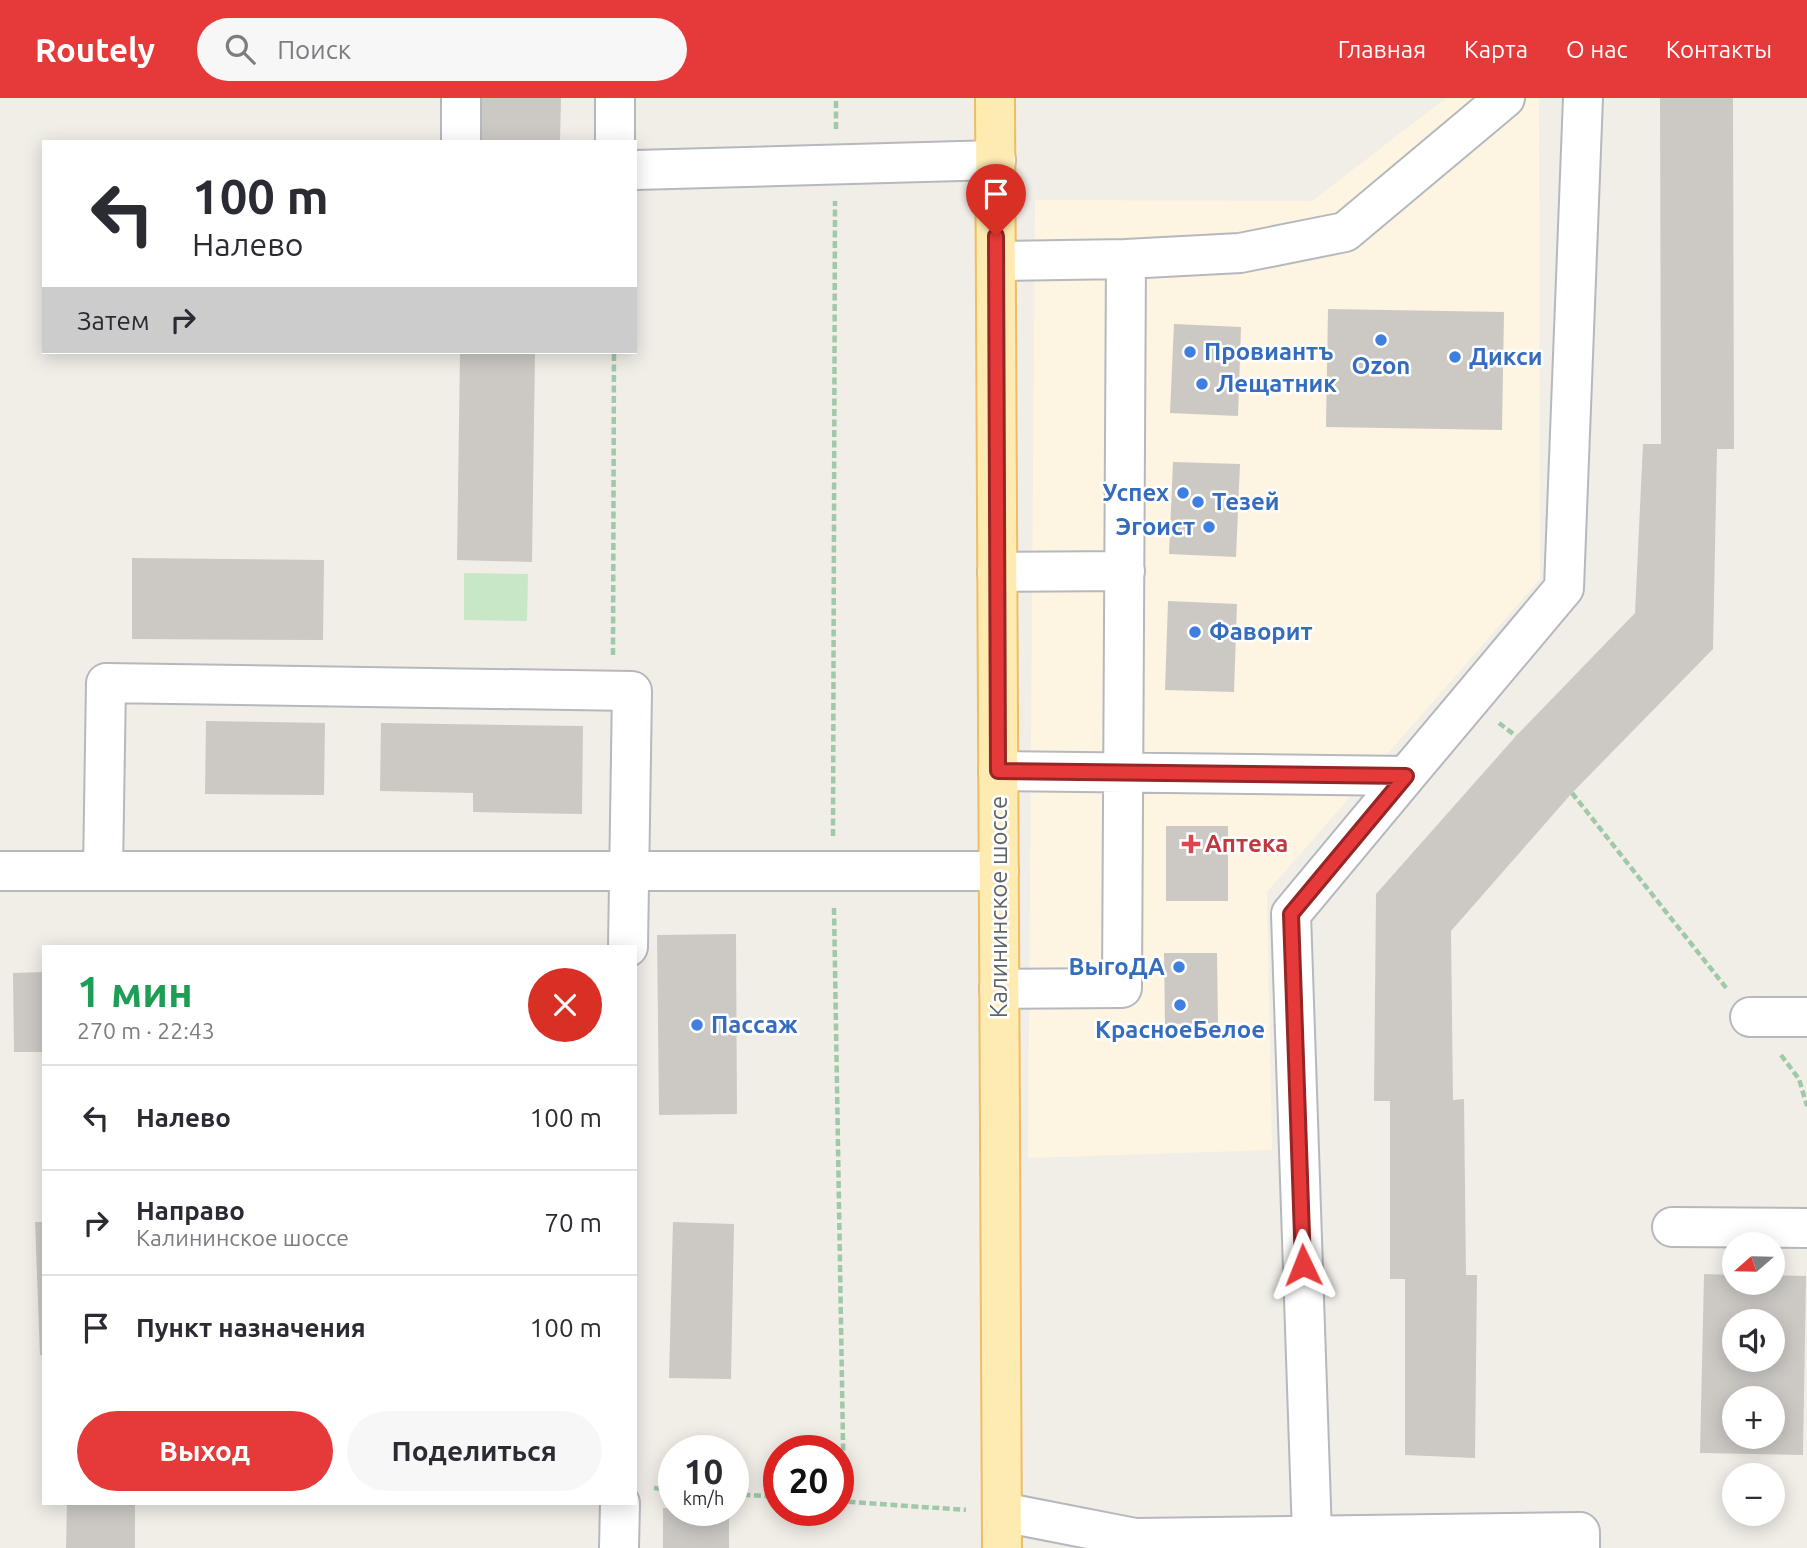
<!DOCTYPE html>
<html lang="ru">
<head>
<meta charset="utf-8">
<style>
	body { margin:0; font-family:Ubuntu,sans-serif; background:#f7f7f7; color:#2b2b33; height:100vh; display:flex; flex-direction:column; font-size:26px; white-space:nowrap }
	* { box-sizing:border-box; margin:0 }
	p { font-size:23px; color:#7c7c81 }
	.icon { flex:none; width:38px; height:38px; fill:none; stroke:currentColor; stroke-width:2; stroke-linecap:round; stroke-linejoin:round }
	.map { position:relative; flex:1; overflow:hidden }
	.side { position:absolute; left:42px; top:847px; width:595px; height:560px; display:flex; flex-direction:column; background:#fff; border-radius:0px; box-shadow:0 4px 18px #0003 }
	.side>* { flex:none }
	.top-card { position:absolute; left:42px; top:42px; width:595px; height:214px; border-radius:0px; box-shadow:0 4px 18px #0003; background:#fff; color:#2b2b33; overflow:hidden }
	.needle { width:46px; rotate:250deg }
	.controls { position:absolute; left:1722px; top:1134px; display:grid; gap:14px }
	.controls a { display:grid; place-items:center; width:63px; height:63px; border-radius:50%; background:#fff; box-shadow:0 4px 18px #0003; font-size:35px }
	.speed { position:absolute; left:658px; top:1337px; display:flex; gap:14px; font-size:35px; font-weight:700; text-align:center }
	.speed>* { display:grid; place-content:center; width:91px; height:91px; border-radius:50%; background:#fff; box-shadow:0 4px 18px #0003; line-height:1 }
	.speed small { font-size:18px; font-weight:400 }
	.speed .limit { border:10px solid #d22; background:#fff; color:#111 }
	.pin { position:absolute; display:grid; place-items:center; width:60px; height:60px; color:#fff; margin:-72px -30px; border-radius:50% 50% 50% 0; rotate:-45deg; box-shadow:0 0 7px #0007 }
	.pin .icon { rotate:45deg }
	.me { position:absolute; width:77px; margin:-38px; rotate:358deg; stroke-linejoin:round; filter:drop-shadow(0 0 5px #0008) }
	.turn { display:flex; align-items:center; gap:24px; height:147px; padding:0 35px; font-size:32px }
	.turn .icon { width:91px; height:91px; stroke-width:2.5 }
	.turn b { display:block; font-size:49px; line-height:60px }
	.then { display:flex; align-items:center; height:66px; padding:0 35px; background:#0003; gap:14px; font-size:26px }
	.round { display:grid; place-items:center; flex:none; width:74px; height:74px; border-radius:37px; background:#f7f7f7 }
	.summary { display:flex; align-items:center; justify-content:space-between; height:119px; padding:0 35px }
	h1 { font-size:42px; font-weight:600; line-height:52px; color:#1e9e55 }
	.button { display:flex; gap:14px; margin-top:auto; padding:14px 35px }
	.button a { flex:1; height:80px; border-radius:42px; background:#e63939; color:#fff; font-size:28px; font-weight:600; line-height:80px; text-align:center }
	.button a+a { background:#f7f7f7; color:#2b2b33 }
	ul { padding:0; list-style:none }
	li { display:flex; align-items:center; gap:21px; height:105px; padding:0 35px; border-top:2px solid #e1e1e2 }
	li div { flex:1 }
	li b { display:block; font-size:26px }
	li em { font-style:normal }
	header { display:flex; align-items:center; gap:42px; box-sizing:border-box; height:98px; padding:0 35px; background:#e63939; color:#fff }
	header strong { font-size:33px }
	nav { display:flex; gap:38px; margin-inline-start:auto; font-size:24px }
	.search { width:490px; height:63px; background:#f7f7f7; display:flex; align-items:center; gap:18px; box-sizing:border-box; padding:0 24px; border-radius:38px; color:#7c7c81; font-size:26px }
	.map>svg:first-child { display:block }
</style>
</head>
<body>
<header>
<strong>Routely</strong>
<div class="search"><svg class="icon" aria-label="search" viewBox="0 0 24 24"><circle cx="10" cy="10" r="6"/><path d="M15 15l6 6"/></svg>Поиск</div>
<nav><a>Главная</a><a>Карта</a><a>О нас</a><a>Контакты</a></nav>
</header>
<div class="map">
<svg width="1807" height="1450" viewBox="0 0 1807 1450">
	<rect width="100%" height="100%" fill="#f1eee8"/>
	<path fill="#fdf4e1" d="M1446,0h93l1,481 -273,313 5,258 -244,8 7,-958 277,1z"/>
	<path fill="#c8e7c6" d="M464,475l64,1 -1,47 -63,-1z"/>
	<path fill="#ccc9c5" fill-rule="evenodd" d="M482,0h79l-1,44h-78z
		M1660,0h73l1,351h-17l-4,200 -141,144 -121,138 2,169 11,-1 2,176h11l-2,183 -70,-3v-176h-15v-178h-16l2,-207 140,-158 119,-123 8,-169h18z
		M1328,211l176,3 -2,118 -176,-3z
		M1174,226l67,3 -3,89 -68,-3z
		M460,254l75,1 -3,209 -75,-2z
		M1173,364l67,2 -4,93 -67,-3z
		M132,460l192,2 -1,80 -191,-1z
		M1168,503l69,3 -3,88 -69,-2z
		M206,623l119,2 -1,72 -119,-1z
		M381,625l202,3 -1,88 -109,-2v-19l-93,-2z
		M1166,728h62v75h-62z
		M736,836l1,180 -78,1 -2,-180z
		M1164,855h53l1,70 -53,1z
		M44,874v80h-30l-1,-79z
		M35,1124h9v133h-4z
		M673,1124l61,2 -3,155 -62,-1z
		M1704,1176l30,1v8h39v-8l33,1 -3,179 -103,-2zM1734,1223h39v39h-39zM1734,1300h39v39h-39z
		M67,1405h68v45h-69z
		M663,1410h11v2h55v38h-66z"/>
	<g fill="none" stroke-linecap="round" stroke-linejoin="round">
		<g stroke="#b5b8bc" stroke-width="42">
			<path id="minor" d="M461,0v44
				M615,44v-44
				M635,72l361,-10
				M1126,161l114,-6 105,-21 160,-134
				M996,163l130,-2 -4,729 -123,1
				M997,474l128,-1
				M998,673l408,5 158,-188 19,-490
				M0,773h999
				M103,773l3,-188 526,8 -4,256
				M1750,919h57
				M1672,1129l135,1
				M1002,1414l133,26 445,-6v16
				M1312,1437l-21,-621 115,-138
				M619,1450l1,-45"/>
		</g>
		<g stroke="#efbd63" stroke-width="42">
			<path id="major" d="M995,0l7,1450"/>
		</g>
		<path stroke="#9fc9a8" stroke-width="4.5" stroke-dasharray="7 3.5" stroke-linecap="butt" d="M836,31v-31
			M613,557l1,-303
			M1499,625l17,13
			M1572,695l155,196
			M833,738l2,-635
			M834,810l10,594
			M1781,957l18,24 8,27
			M654,1390l20,2
			M733,1396l46,3
			M838,1403l128,9"/>
		<use href="#minor" stroke="#fff" stroke-width="38"/>
		<use href="#major" stroke="#fdebb1" stroke-width="38"/>
	</g>
	<g fill="none" stroke-linecap="round" stroke-linejoin="round">
		<g stroke="#962525" stroke-width="18">
			<path id="route" d="M996,138l2,535 408,5 -115,138 12,351"/>
		</g>
		<use href="#route" stroke="#e63939" stroke-width="12"/>
	</g>
	<g fill="#3f7fe0" stroke="#fff" stroke-width="2.5">
		<circle cx="1381" cy="242" r="7"/>
		<circle cx="1190" cy="254" r="7"/>
		<circle cx="1455" cy="259" r="7"/>
		<circle cx="1202" cy="286" r="7"/>
		<circle cx="1183" cy="395" r="7"/>
		<circle cx="1198" cy="404" r="7"/>
		<circle cx="1209" cy="429" r="7"/>
		<circle cx="1195" cy="534" r="7"/>
		<circle cx="1179" cy="869" r="7"/>
		<circle cx="1180" cy="907" r="7"/>
		<circle cx="697" cy="927" r="7"/>
	</g>
	<path fill="#e0444e" stroke="#fff" stroke-width="2.5" d="M1187.5 735.5h7v7h7v7h-7v7h-7v-7h-7v-7h7z"/>
	<g text-anchor="middle" stroke-width="5" stroke-linejoin="round" paint-order="stroke">
		<g font-size="24" font-weight="bold" fill="#366cbe" stroke="#fff" text-anchor="start">
			<text x="1204" y="262">Провиантъ</text>
			<text x="1469" y="267">Дикси</text>
			<text x="1381" y="276" text-anchor="middle">Ozon</text>
			<text x="1216" y="294">Лещатник</text>
			<text x="1169" y="403" text-anchor="end">Успех</text>
			<text x="1212" y="412">Тезей</text>
			<text x="1195" y="437" text-anchor="end">Эгоист</text>
			<text x="1209" y="542">Фаворит</text>
			<text x="1165" y="877" text-anchor="end">ВыгоДА</text>
			<text x="711" y="935">Пассаж</text>
			<text x="1180" y="940" text-anchor="middle">КрасноеБелое</text>
		</g>
		<g font-size="24" font-weight="bold" fill="#be3a42" stroke="#fff" text-anchor="start">
			<text x="1205" y="754">Аптека</text>
		</g>
		<g font-size="24" fill="#5f6468" stroke="#fff">
			<text transform="translate(999 809) rotate(-90)" y="8">Калининское шоссе</text>
		</g>
	</g>
</svg>
<div class="controls">
<a><svg class="needle" viewBox="-14 -14 28 28"><path d="M0-13l5 13h-10z" fill="#e53935"/><path d="M0 13l5-13h-10z" fill="#7c7c81"/></svg></a>
<a><svg class="icon" aria-label="sound" viewBox="0 0 24 24"><path d="M4 9h4l5-4v14l-5-4H4zM17 9q2 3 0 6"/></svg></a>
<a>+</a>
<a>−</a>
</div>
<div class="speed"><div>10<small>km/h</small></div><div class="limit">20</div></div>
<div class="pin" style="left:996px;top:138px;background:#d93025"><svg class="icon" aria-label="arrive" viewBox="0 0 24 24"><path d="M6 21V4h12l-3 4 3 4H6"/></svg></div>
<svg class="me" style="left:1303px;top:1167px" viewBox="-20 -20 40 40"><path d="M0-17L14 15 0 8-14 15z" fill="#e63939" stroke="#fff" stroke-width="4"/></svg>
<div class="top-card">
<div class="turn"><svg class="icon" aria-label="left" viewBox="0 0 24 24"><path d="M17 20v-9H6M10 6l-5 5 5 5"/></svg><div><b>100 m</b>Налево</div></div>
<div class="then">Затем<svg class="icon" aria-label="right" viewBox="0 0 24 24"><path d="M7 20v-9h11M14 6l5 5-5 5"/></svg></div>
</div>
<section class="side">
<div class="summary"><div><h1>1 мин</h1><p>270 m · 22:43</p></div><a class="round" style="background:#d93025;color:#fff"><svg class="icon" aria-label="close" viewBox="0 0 24 24"><path d="M6 6l12 12M18 6L6 18"/></svg></a></div>
<ul>
<li><svg class="icon" aria-label="left" viewBox="0 0 24 24"><path d="M17 20v-9H6M10 6l-5 5 5 5"/></svg><div><b>Налево</b></div><em>100 m</em></li>
<li><svg class="icon" aria-label="right" viewBox="0 0 24 24"><path d="M7 20v-9h11M14 6l5 5-5 5"/></svg><div><b>Направо</b><p>Калининское шоссе</p></div><em>70 m</em></li>
<li><svg class="icon" aria-label="arrive" viewBox="0 0 24 24"><path d="M6 21V4h12l-3 4 3 4H6"/></svg><div><b>Пункт назначения</b></div><em>100 m</em></li>
</ul>
<div class="button"><a>Выход</a><a>Поделиться</a></div>
</section>
</div>
</body>
</html>
